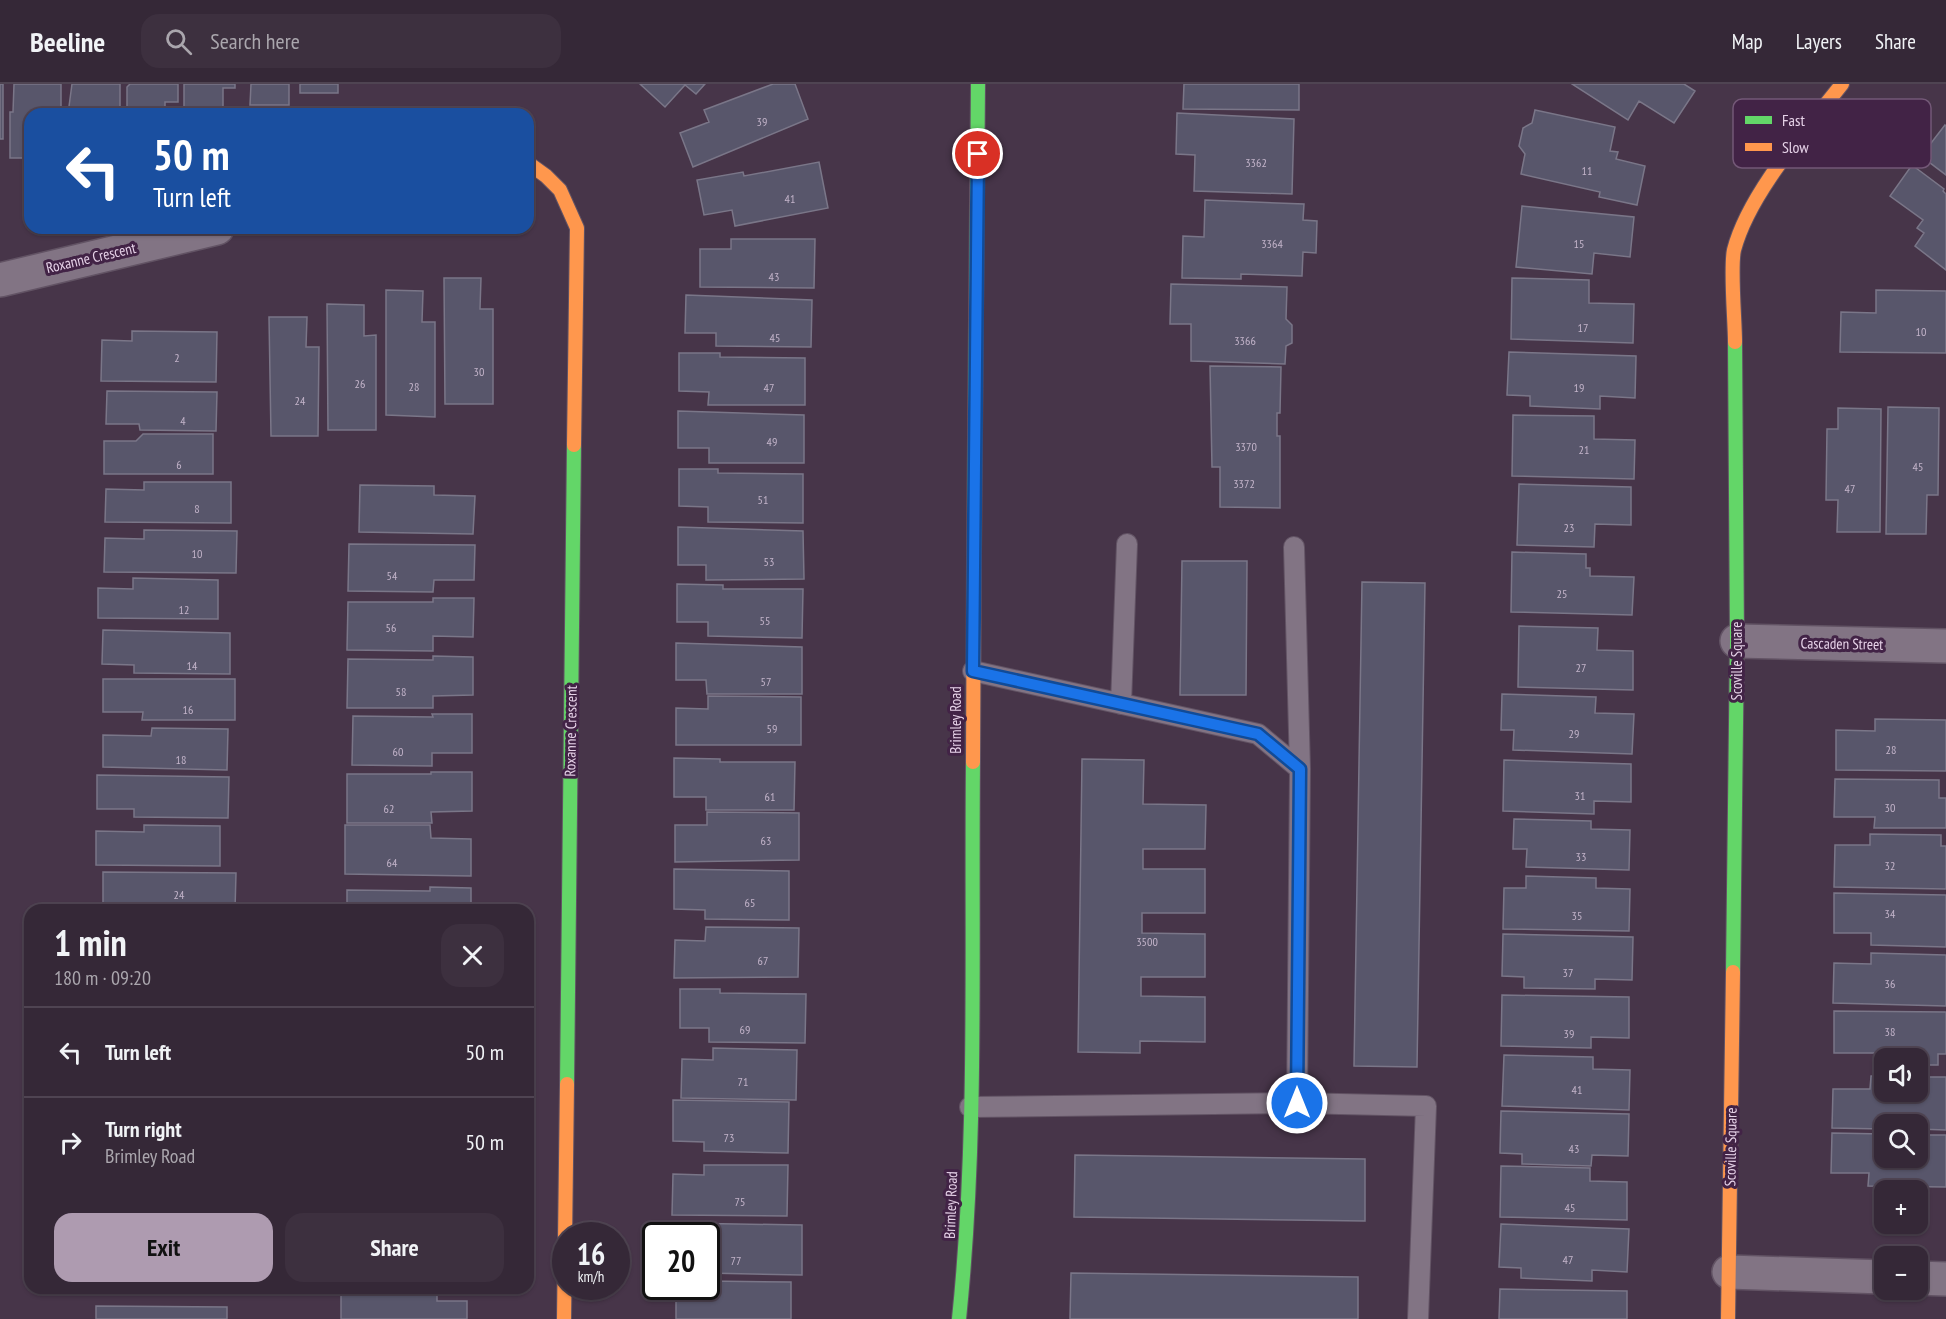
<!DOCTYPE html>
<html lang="en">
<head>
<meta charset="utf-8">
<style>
	body { margin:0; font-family:"PT Sans Narrow",sans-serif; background:#3d303f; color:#f1f3f6; height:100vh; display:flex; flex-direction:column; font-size:22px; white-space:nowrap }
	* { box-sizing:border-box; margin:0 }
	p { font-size:20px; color:#aaa6ad }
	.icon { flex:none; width:33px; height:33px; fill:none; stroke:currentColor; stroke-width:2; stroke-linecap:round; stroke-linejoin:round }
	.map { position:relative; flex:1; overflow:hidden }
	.panel { position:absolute; left:24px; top:820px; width:510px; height:390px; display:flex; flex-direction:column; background:#352837; border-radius:18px; box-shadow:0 2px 4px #0004,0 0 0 2px #4f4452 }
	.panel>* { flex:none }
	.banner { position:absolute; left:24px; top:24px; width:510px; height:126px; border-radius:18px; box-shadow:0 2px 4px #0004,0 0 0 2px #4f4452; background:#1a4fa0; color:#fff; overflow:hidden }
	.fabs { position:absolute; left:1874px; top:964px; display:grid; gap:12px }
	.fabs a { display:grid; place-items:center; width:54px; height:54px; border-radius:12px; background:#352837; box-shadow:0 2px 4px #0004,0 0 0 2px #4f4452; font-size:30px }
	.speed { position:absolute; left:552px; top:1138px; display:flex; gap:12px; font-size:30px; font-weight:700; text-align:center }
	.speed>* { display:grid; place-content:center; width:78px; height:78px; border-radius:50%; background:#352837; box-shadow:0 2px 4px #0004,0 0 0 2px #4f4452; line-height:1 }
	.speed small { font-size:15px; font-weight:400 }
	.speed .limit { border:3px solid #111; border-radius:9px; background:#fff; color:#111 }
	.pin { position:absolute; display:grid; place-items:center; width:51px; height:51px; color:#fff; margin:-26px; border:3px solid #fff; border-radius:50%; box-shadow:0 2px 6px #0007 }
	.me { position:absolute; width:66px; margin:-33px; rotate:0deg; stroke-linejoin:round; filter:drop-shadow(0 0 4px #0008) }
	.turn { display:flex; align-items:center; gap:21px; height:126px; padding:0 30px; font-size:27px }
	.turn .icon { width:78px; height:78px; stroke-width:2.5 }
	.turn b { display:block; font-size:42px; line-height:51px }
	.round { display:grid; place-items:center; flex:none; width:63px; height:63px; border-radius:18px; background:#3d303f }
	.head { display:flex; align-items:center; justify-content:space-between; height:102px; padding:0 30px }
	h1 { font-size:36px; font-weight:700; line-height:45px }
	.action { display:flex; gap:12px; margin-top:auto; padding:12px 30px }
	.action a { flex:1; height:69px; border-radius:18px; background:#ae9bb0; color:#111; font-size:24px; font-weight:700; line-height:69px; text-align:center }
	.action a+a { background:#3d303f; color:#f1f3f6 }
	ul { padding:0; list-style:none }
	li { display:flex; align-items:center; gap:18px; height:90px; padding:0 30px; border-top:2px solid #4f4452 }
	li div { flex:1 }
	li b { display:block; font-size:22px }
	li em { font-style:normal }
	header { display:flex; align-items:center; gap:36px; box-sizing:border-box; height:84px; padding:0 30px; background:#352837; border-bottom:2px solid #4f4452 }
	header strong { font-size:28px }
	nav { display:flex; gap:33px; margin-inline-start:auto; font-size:21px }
	.search { width:420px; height:54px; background:#3d303f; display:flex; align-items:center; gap:15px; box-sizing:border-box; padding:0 21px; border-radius:18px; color:#aaa6ad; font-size:22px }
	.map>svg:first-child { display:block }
</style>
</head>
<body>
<header>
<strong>Beeline</strong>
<div class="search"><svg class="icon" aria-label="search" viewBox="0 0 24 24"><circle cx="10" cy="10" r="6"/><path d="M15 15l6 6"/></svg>Search here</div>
<nav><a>Map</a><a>Layers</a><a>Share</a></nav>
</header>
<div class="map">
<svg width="1946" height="1235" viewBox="0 0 1946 1235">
	<rect width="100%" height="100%" fill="#473549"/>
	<path fill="#58566b" stroke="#7a7688" stroke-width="1.5" d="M0,0h3v55h-3z
		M14,0h47v30h-31v44h-20v-46h3z
		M72,0h48v30h-52z
		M130,0h48v18h-13v12h-38v-27z
		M184,0h51v4h-12v26h-39z
		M251,0h38v21h-39z
		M300,0h38v9h-38z
		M640,0h65l-9,10 -11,-9 -20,22z
		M773,0h22l13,35 -115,48 -13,-34 29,-11 -5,-12z
		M1184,0h115v26l-116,-1z
		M1572,0h112l11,7 -21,32 -35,-22 -11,19z
		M1535,26l80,17 -5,24 8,1 -2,7 29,7 -8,39 -38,-8 1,-5 -79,-18 4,-20 -6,-8 4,-18 9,-5z
		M1177,29l117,6 -2,75 -98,-3 1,-36 -19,-1z
		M1945,41l1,1v49l-25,-19z
		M819,78l9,46 -93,18 -3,-16 -28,5 -7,-35 46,-8 1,4z
		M1912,81l32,24 -1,2 3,3v76l-31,-24 9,-13 -7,-5 6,-8 -33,-24z
		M1205,116l99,4 -1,16 14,1 -1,32 -13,-1 -1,24 -61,-2v5l-59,-1 1,-42 21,1z
		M1522,122l112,11 -4,40 -36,-4 -2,21 -76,-7z
		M731,155h84l-1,49 -114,-1v-38h31z
		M444,194h37l-1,31h13v95h-48z
		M1512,194l77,2v23l45,1 -1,39 -122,-4z
		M1171,200l116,3 -1,32 6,6v18l-6,3 -1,18 -94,-3v-37h-21z
		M386,206l37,1 -1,31h13v95l-49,-2z
		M1876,206l70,1v62l-106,-1 1,-40 35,1z
		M686,211l126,5 -1,47 -95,-1v-13h-31z
		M327,220l37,1v31l12,-1v95h-48z
		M269,233h38l-1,30h13l-1,89h-47z
		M132,247l85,1 -1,50 -115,-1 1,-41 30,1z
		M1509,268l127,4 -1,42 -35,-2v13l-70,-3v-10l-23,-1z
		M679,269h41v4l85,1v47h-97l1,-13 -30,-1z
		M1210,282l71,1 -1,46h-3v23h3v72l-60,-1v-40h-8z
		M107,307l110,1 -1,39 -76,-1 -1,-6h-33z
		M1888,323l51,1 -1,87h-11l-1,39h-40z
		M1838,324l43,1 -1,123h-43l1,-32h-12l1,-71h11z
		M678,327l126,4v48h-95v-15h-31z
		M1513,331l81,1v23l41,1 -1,39 -122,-3z
		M143,350h70v40h-109v-33h32z
		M679,385h39v4l85,1v49l-95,-1v-15l-29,-1z
		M144,398h87v41l-126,-1 1,-33 38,1z
		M1519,400l112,3v38l-36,-1 -1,23 -77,-2z
		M360,401l74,1v9l41,1 -2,38 -114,-2z
		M678,443l125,4 1,48 -98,1v-15h-28z
		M144,446l93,1 -1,42 -132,-1 1,-34 39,1z
		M349,460l126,1 -1,35h-40l-1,12 -85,-1z
		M1512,468l74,2v14h4v8l44,1 -2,38 -121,-3z
		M1182,477h65l-1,134h-66z
		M133,494l85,2v39l-120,-1v-30l35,1z
		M1362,498l63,1 -8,484 -63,-1z
		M677,500l46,1v4h80l-1,49 -94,-2v-14h-31z
		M433,514h41l-1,39 -40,-1v15l-86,-1 1,-48h85z
		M1519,542l79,2 -1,22 36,1v39l-115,-3z
		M103,546l127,3v41l-96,-1v-8l-32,-1z
		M676,559l126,4v47h-95l-1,-14h-30z
		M433,572l40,1v38l-40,1v12h-86l1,-49 85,1z
		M103,595h132v41h-93l1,-8h-40z
		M1502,610l94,3 -1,16 39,1 -2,40 -119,-4 1,-20h-13z
		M708,612l93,1v48h-125v-37l32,1z
		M432,630h40v39h-40v13l-80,-1 1,-49 80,1z
		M1875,635l71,1v51l-110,-1v-40l39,1z
		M152,644l76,1 -1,41 -124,-3v-32l48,1z
		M674,674l46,1v3h75l-1,48h-88v-13h-32z
		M1082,675l62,1 -1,44 63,1 -1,44h-62v20h62v44h-63v20l63,1v43h-64v19l64,1v45l-65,-1v12l-62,-1z
		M1504,676l127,4v38l-37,-1v13l-91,-3z
		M431,688h41v39l-41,1 1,11h-85v-49h84z
		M97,691l132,2 -1,41 -94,-1v-8h-37z
		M1835,695l104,1v18h7v30h-72l1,-11h-41z
		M707,728l92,1v47l-124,2v-37h32z
		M1514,735l77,2v8l39,1 -1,40 -103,-3 1,-18h-14z
		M144,741l76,1v40l-124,-1v-34l48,1z
		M345,741h85l1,13 40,1v37l-126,-2z
		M1870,750l71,1v11h5v43l-112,-2 1,-42h35z
		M674,785l115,2v49l-84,-1v-9l-31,-1z
		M103,788l133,1 -1,37h-93v-5h-39z
		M1526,792l70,2v10l34,1 -1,42 -126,-2 1,-41h22z
		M430,803l41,1v22h-124v-20l83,1z
		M1834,809l112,2v52l-75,-2v-12h-37z
		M706,843l93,1 -1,49 -124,1 1,-38 30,1z
		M1503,850l130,3 -1,43 -37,-1v10l-71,-1v-11l-22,-1z
		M1871,869l75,2v51l-113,-3 1,-40 37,1z
		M680,905h40v4l86,1 -1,49 -96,-1v-14h-29z
		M1502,911l127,2v41l-38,-1v11l-90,-2z
		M1834,927l112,1v42h-8v11h-21v-6h-33v5h-3l1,-11h-48z
		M713,964l84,2 -1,50 -115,-2 1,-39 31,1z
		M1504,971l89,2v12l37,1 -1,40 -127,-4z
		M1871,992h13v16h33v-15h29v53l-29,-1v-4h-33v4l-52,-1 1,-39h37z
		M673,1016l116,2 -1,51 -84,-2v-9l-31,-1z
		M1501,1027l128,3 -1,42 -36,-1 -1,11 -69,-2v-10l-22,-1z
		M1832,1049l52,1v24h33v-23h29v52l-78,-1 1,-13h-38z
		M1075,1071l290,4v62l-291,-4z
		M704,1081h84l-1,51 -115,-1 1,-41 31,1z
		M1501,1082l89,2v13l37,1v38l-127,-3z
		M680,1139l122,2v50l-96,-2v-37h-26z
		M1501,1140l128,5 -2,43 -35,-2v11l-71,-3v-10l-22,-1z
		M1071,1189l287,4v42h-288z
		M707,1197l84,1v37h-115v-29l31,1z
		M146,1204h75v6l-75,-2z
		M341,1204l96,1v12h30v18h-126z
		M1500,1205l127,2v28h-128z
		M96,1222l131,1v12h-131z"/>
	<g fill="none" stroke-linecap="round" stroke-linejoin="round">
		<g stroke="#625364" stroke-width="22">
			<path id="lane" d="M1294,463l6,222
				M1121,620l6,-160
				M1297,1019l129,3 -8,213
				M970,1023l327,-4 3,-334 -42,-35 -285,-63"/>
		</g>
		<g stroke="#625364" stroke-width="36">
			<path id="street" d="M0,196l217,-52
				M1737,557l209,5
				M1729,1188l155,5
				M1917,1194l29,1"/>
		</g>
		<g stroke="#625364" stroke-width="16">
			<path id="fast" d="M974,471l4,-471
				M1733,888l4,-331 -2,-299
				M567,1000l7,-639
				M959,1235c19,-184 12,-372 14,-557"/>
		</g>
		<g stroke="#625364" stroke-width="16">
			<path id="slow" d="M528,79l18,13 14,14 17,38 -3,217
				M1735,258c0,-21 -5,-74 -1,-92 15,-57 72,-120 108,-166
				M973,678l1,-207
				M564,1235l3,-235
				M1728,1235l5,-347"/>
		</g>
		<use href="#lane" stroke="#827484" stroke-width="20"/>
		<use href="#street" stroke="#827484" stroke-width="33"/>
		<use href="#fast" stroke="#63d668" stroke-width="14"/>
		<use href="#slow" stroke="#ff974d" stroke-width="14"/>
	</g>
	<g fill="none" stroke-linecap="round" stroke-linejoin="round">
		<g stroke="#114b97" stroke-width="15">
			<path id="route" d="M978,70l-5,517 285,63 42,35 -3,334"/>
		</g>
		<use href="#route" stroke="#1a73e8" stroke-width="10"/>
	</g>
	<g text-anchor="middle" stroke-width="6" stroke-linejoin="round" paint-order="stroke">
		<g font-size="12" fill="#c2b3c9">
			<text x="762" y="42">39</text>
			<text x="1256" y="83">3362</text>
			<text x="1587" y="91">11</text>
			<text x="790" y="119">41</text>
			<text x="1272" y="164">3364</text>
			<text x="1579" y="164">15</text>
			<text x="774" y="197">43</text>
			<text x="1583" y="248">17</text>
			<text x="1921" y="252">10</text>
			<text x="775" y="258">45</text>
			<text x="1245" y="261">3366</text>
			<text x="177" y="278">2</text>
			<text x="479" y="292">30</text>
			<text x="360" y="304">26</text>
			<text x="414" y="307">28</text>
			<text x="769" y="308">47</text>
			<text x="1579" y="308">19</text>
			<text x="300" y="321">24</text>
			<text x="183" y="341">4</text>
			<text x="772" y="362">49</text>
			<text x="1246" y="367">3370</text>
			<text x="1584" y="370">21</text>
			<text x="179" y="385">6</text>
			<text x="1918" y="387">45</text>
			<text x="1244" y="404">3372</text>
			<text x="1850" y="409">47</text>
			<text x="763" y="420">51</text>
			<text x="197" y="429">8</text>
			<text x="1569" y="448">23</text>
			<text x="197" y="474">10</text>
			<text x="769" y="482">53</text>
			<text x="392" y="496">54</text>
			<text x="1562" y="514">25</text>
			<text x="184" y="530">12</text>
			<text x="765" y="541">55</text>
			<text x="391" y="548">56</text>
			<text x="192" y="586">14</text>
			<text x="1581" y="588">27</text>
			<text x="766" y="602">57</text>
			<text x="401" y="612">58</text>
			<text x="188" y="630">16</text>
			<text x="772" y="649">59</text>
			<text x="1574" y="654">29</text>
			<text x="1891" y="670">28</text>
			<text x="398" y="672">60</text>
			<text x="181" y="680">18</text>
			<text x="1580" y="716">31</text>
			<text x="770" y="717">61</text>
			<text x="1890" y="728">30</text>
			<text x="389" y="729">62</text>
			<text x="766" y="761">63</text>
			<text x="1581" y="777">33</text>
			<text x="392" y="783">64</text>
			<text x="1890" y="786">32</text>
			<text x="179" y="815">24</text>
			<text x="750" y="823">65</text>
			<text x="1890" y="834">34</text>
			<text x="1577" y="836">35</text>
			<text x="1147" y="862">3500</text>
			<text x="763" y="881">67</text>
			<text x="1568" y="893">37</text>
			<text x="1890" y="904">36</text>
			<text x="745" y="950">69</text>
			<text x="1890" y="952">38</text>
			<text x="1569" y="954">39</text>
			<text x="743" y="1002">71</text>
			<text x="1577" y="1010">41</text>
			<text x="729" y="1058">73</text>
			<text x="1574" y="1069">43</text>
			<text x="740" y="1122">75</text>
			<text x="1570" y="1128">45</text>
			<text x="1568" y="1180">47</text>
			<text x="736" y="1181">77</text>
		</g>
		<g font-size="15" fill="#e6d2e8" stroke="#422346">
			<text transform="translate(91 174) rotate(-13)" y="5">Roxanne Crescent</text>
			<text transform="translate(1842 560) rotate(1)" y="5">Cascaden Street</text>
			<text transform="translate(1737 577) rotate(-90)" y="5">Scoville Square</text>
			<text transform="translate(956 636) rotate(-90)" y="5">Brimley Road</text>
			<text transform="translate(571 647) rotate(-89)" y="5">Roxanne Crescent</text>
			<text transform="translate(1731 1063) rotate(-89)" y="5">Scoville Square</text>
			<text transform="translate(951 1121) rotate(-88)" y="5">Brimley Road</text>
		</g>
	</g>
	<rect x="1733" y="15" width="198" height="69" rx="9" fill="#422346" stroke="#735877" stroke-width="1.5"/>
	<rect x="1745" y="32" width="27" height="8" fill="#63d668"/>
	<rect x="1745" y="59" width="27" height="8" fill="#ff974d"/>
	<g font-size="16" fill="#e6d2e8">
		<text x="1782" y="42">Fast</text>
		<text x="1782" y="69">Slow</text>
	</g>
</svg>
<div class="fabs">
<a><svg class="icon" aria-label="sound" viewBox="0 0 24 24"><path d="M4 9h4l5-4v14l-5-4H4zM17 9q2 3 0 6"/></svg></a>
<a><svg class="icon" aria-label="search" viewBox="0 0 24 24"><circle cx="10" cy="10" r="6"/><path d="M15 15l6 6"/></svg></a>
<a>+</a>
<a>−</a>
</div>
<div class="speed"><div>16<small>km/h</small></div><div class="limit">20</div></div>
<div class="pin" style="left:978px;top:70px;background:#d93025"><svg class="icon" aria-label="arrive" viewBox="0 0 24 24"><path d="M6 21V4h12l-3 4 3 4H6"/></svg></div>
<svg class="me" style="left:1297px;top:1019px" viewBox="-20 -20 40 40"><circle r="17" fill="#1a73e8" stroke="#fff" stroke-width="3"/><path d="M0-11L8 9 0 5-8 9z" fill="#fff"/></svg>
<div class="banner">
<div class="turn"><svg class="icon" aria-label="left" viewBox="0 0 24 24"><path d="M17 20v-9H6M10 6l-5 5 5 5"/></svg><div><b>50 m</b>Turn left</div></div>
</div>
<section class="panel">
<div class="head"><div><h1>1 min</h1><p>180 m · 09:20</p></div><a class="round"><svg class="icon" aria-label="close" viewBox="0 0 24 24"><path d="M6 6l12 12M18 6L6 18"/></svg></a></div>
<ul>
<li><svg class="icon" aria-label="left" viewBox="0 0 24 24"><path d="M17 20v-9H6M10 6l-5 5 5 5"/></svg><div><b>Turn left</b></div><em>50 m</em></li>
<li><svg class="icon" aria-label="right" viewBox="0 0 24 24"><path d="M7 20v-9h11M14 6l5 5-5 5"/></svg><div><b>Turn right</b><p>Brimley Road</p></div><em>50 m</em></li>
</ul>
<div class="action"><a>Exit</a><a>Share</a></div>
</section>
</div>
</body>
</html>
